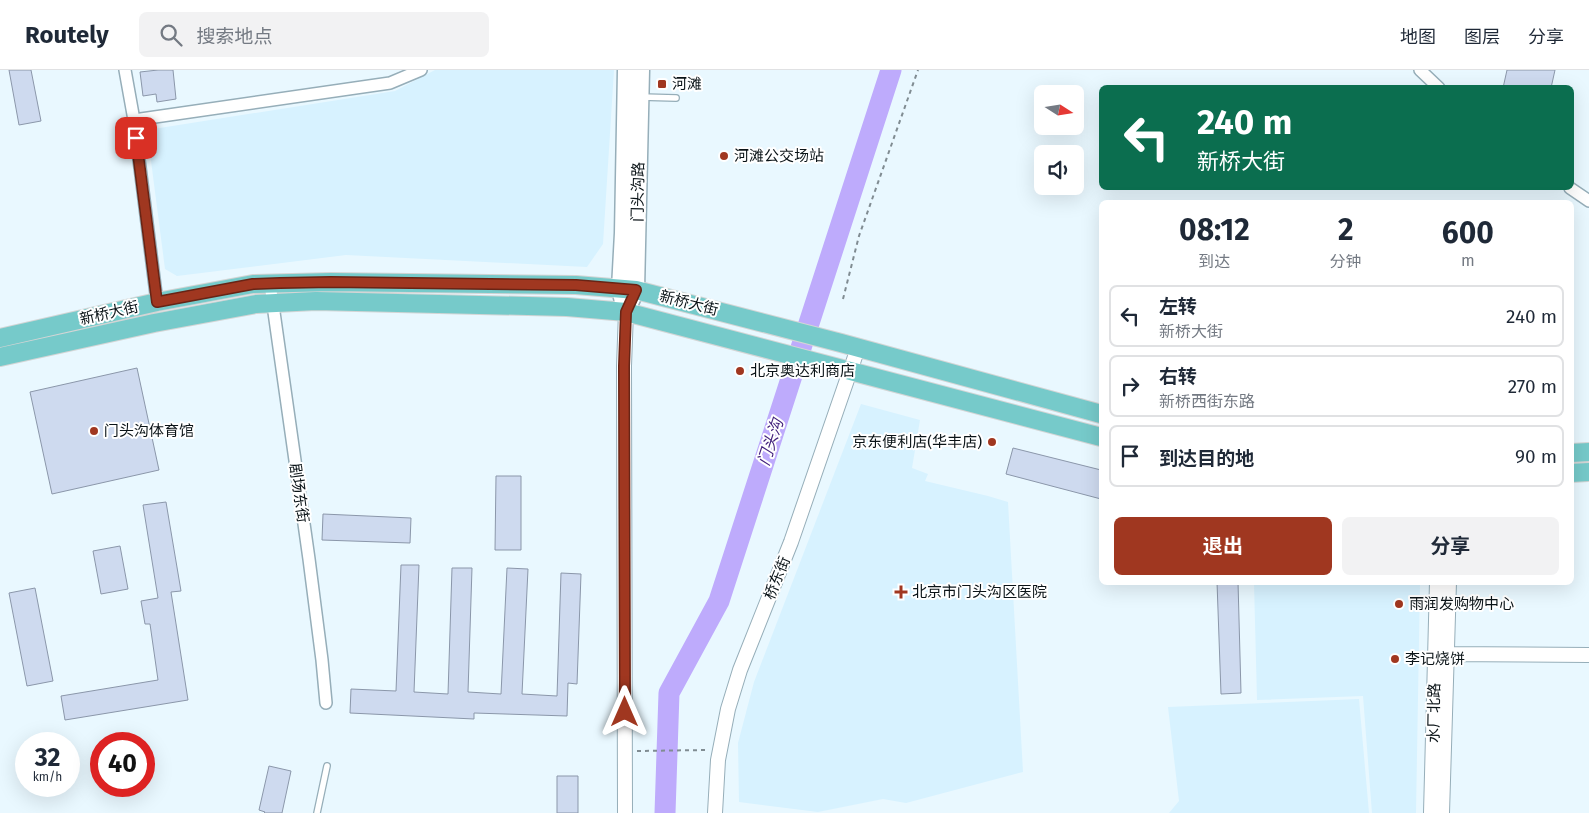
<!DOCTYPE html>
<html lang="zh">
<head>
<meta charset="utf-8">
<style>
	body { margin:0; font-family:"Fira Sans","Noto Sans SC",sans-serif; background:#f2f2f3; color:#1f2937; height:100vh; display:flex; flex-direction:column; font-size:19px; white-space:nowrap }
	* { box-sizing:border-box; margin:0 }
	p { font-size:16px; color:#747a83 }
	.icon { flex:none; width:28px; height:28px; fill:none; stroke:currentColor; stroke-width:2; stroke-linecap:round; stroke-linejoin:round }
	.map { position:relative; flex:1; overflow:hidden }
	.side { position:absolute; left:1099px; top:130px; width:475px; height:385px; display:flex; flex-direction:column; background:#fff; border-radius:8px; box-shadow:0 5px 20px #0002 }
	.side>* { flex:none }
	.hud { position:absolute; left:1099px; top:15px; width:475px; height:105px; border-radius:8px; box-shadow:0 5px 20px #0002; background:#0b6e4f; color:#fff; overflow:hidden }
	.needle { width:32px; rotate:102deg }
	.tools { position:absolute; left:1034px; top:15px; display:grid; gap:10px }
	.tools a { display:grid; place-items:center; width:50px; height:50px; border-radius:8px; background:#fff; box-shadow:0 5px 20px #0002; font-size:25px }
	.speed { position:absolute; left:15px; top:662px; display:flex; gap:10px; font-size:25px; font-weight:700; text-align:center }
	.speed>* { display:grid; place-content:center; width:65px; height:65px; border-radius:50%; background:#fff; box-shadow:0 5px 20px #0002; line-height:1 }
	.speed small { font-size:12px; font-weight:400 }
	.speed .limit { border:8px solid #d22; background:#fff; color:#111 }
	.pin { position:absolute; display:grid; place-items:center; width:42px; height:42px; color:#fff; margin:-21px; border-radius:10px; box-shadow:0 2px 8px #0006 }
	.me { position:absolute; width:55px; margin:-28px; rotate:0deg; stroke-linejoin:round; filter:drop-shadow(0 0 4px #0008) }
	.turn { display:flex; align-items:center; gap:18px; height:105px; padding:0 15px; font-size:22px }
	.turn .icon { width:65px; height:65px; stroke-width:2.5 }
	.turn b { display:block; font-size:35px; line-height:42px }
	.eta { display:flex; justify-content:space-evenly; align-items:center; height:85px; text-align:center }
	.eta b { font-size:30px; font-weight:700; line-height:35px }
	.action { display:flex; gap:10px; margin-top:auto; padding:10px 15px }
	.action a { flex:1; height:58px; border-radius:8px; background:#a03720; color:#fff; font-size:20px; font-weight:700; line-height:58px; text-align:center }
	.action a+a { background:#f2f2f3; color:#1f2937 }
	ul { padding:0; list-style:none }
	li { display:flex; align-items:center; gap:15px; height:62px; margin:0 10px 8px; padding:0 5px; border:2px solid #e0e1e3; border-radius:8px }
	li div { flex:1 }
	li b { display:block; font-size:19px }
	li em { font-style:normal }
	header { display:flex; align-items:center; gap:30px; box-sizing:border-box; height:70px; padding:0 25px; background:#fff; border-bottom:1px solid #e0e1e3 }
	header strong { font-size:24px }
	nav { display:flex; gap:28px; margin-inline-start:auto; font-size:18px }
	.search { width:350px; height:45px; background:#f2f2f3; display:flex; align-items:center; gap:12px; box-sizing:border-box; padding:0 18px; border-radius:8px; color:#747a83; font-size:19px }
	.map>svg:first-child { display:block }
</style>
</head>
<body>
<header>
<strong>Routely</strong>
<div class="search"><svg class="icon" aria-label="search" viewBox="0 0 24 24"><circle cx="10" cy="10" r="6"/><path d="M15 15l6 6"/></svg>搜索地点</div>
<nav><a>地图</a><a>图层</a><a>分享</a></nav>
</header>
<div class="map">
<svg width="1589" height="743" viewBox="0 0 1589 743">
	<rect width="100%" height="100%" fill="#e9f8ff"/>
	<path fill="#d7f2ff" d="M435,0h179l-11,174 -16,23 -241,-12 -169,21 -12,-7 -18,-139 248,-39z
		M861,334l59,16 -8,48 16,6 -3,7 63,15 20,6 15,270 -117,31 -23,-4 -65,13 -79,-10 -1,-59 16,-61z
		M1254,513h166l-4,230h-44l-9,-117 -106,4z
		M1359,629l10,114h-200l10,-12 -11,-94z"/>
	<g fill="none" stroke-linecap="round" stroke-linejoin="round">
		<path stroke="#beabfc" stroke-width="21" d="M665,743l4,-120 50,-92 172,-531"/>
	</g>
	<path fill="#cedaef" stroke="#8b97aa" d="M9,0h22l10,51 -22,4z
		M158,0h15l3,29 -19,3 -1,-8 -13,2 -3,-24z
		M1507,0h48l-4,18h-48z
		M137,298l22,102 -107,24 -22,-102z
		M1013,378l88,22v29l-95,-25z
		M496,406h25v74h-26z
		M166,432l15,89 -10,1 17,108 -123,20 -4,-24 97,-16 -8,-56h-5l-4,-23 17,-3 -15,-93z
		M323,444l88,4 -1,25 -88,-3z
		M120,476l8,43 -27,5 -8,-43z
		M401,495h18l-5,127 34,2 4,-126h20l-4,124 33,2 6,-126 21,1 -6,125 35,2 4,-123 20,1 -4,110 -9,-1 -1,33 -93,-3v6l-124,-6 1,-24 45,2z
		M1217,512h21l3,111 -20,1z
		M35,518l18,93 -26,5 -18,-93z
		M269,696l22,5 -9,42h-18l1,-1 -6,-2z
		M557,706h21v37h-21z"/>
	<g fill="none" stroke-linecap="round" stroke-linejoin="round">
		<g stroke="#96aeb9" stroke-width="8">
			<path id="service" d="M641,27l35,1
				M317,743l10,-47"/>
		</g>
		<g stroke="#96aeb9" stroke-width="14">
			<path id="minor" d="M125,0l9,50 23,182
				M1420,0l19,18
				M134,50l256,-37 31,-13
				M1570,118l19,13
				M270,214l39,275 13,101 4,43"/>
		</g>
		<g stroke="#96aeb9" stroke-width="16">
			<path id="tertiary" d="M1439,584l150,1
				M625,743l-1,-447 2,-54
				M715,743l3,-53 10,-51 12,-39 51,-128 67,-194
				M1431,743l6,-231
				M1442,743l7,-231"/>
		</g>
		<g stroke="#96aeb9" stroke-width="19">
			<path id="secondary" d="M623,232l-3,-14 3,-55 3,-163
				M626,242l10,-22 5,-220"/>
		</g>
		<g stroke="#d3d5d5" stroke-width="20">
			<path id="primary" d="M0,268l157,-36 96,-18 78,-2 245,3 60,5 205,53 260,71
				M0,287l154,-34 102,-19 60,-3 251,6 59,5 475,125
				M1571,383l18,-1
				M1571,403l18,-1"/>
		</g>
		<path stroke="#808c92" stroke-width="2" stroke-dasharray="4 4" stroke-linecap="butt" d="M843,229l16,-63 59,-166
			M637,681l70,-1"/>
		<use href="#service" stroke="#fff" stroke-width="5.5"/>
		<use href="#minor" stroke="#fff" stroke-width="11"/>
		<use href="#tertiary" stroke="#fff" stroke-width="14"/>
		<use href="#secondary" stroke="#fff" stroke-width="16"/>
		<use href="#primary" stroke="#76caca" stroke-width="18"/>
	</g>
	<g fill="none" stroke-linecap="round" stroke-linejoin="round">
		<g stroke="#682415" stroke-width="12">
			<path id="route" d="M136,68l21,164 96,-18 27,-1 51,-1 245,3 60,5 -10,22 -2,54 1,346"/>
		</g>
		<use href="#route" stroke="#a03720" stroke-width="9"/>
	</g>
	<g fill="#a03720" stroke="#fff" stroke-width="2">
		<rect x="657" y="9" width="10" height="10" rx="2.5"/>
		<circle cx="724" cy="86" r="5"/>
		<circle cx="740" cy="301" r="5"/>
		<circle cx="94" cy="361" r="5"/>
		<circle cx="992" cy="372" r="5"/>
		<path d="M898.5 514.5h5v5h5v5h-5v5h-5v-5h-5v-5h5z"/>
		<circle cx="1399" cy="534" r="5"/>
		<circle cx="1395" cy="589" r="5"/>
	</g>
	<g text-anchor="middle" stroke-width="4" stroke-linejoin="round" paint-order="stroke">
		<g font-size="15" fill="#0a1317" stroke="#fff" text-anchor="start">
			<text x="672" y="19">河滩</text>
			<text x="734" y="91">河滩公交场站</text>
			<text x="750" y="306">北京奥达利商店</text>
			<text x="104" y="366">门头沟体育馆</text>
			<text x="982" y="377" text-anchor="end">京东便利店(华丰店)</text>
			<text x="912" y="527">北京市门头沟区医院</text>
			<text x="1409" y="539">雨润发购物中心</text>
			<text x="1405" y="594">李记烧饼</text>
		</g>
		<g font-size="15" fill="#0a1317" stroke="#fff">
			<text transform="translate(638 122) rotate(-89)" y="5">门头沟路</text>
			<text transform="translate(689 233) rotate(14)" y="5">新桥大街</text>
			<text transform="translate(109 243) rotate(-13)" y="5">新桥大街</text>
			<text transform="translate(299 423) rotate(82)" y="5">剧场东街</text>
			<text transform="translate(777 508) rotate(-68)" y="5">桥东街</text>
			<text transform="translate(1434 643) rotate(-89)" y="5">水厂北路</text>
		</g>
		<g font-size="16" font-style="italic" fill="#42217c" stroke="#fff">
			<text transform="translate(770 372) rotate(-72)" y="6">门头沟</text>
		</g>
	</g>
</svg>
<div class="tools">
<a><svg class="needle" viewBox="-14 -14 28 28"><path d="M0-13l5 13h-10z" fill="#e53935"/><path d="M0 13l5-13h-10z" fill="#747a83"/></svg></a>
<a><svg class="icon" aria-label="sound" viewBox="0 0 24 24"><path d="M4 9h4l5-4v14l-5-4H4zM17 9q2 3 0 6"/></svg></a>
</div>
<div class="speed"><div>32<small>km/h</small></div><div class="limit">40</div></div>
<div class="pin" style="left:136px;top:68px;background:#d93025"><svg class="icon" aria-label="arrive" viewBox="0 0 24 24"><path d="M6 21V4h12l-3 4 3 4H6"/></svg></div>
<svg class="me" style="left:625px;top:642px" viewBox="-20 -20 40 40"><path d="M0-17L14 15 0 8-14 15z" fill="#a03720" stroke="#fff" stroke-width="4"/></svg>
<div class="hud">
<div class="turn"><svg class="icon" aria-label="left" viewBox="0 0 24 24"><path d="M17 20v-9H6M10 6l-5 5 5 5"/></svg><div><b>240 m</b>新桥大街</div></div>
</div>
<section class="side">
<div class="eta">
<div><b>08:12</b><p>到达</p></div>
<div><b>2</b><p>分钟</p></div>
<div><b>600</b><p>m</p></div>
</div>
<ul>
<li><svg class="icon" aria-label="left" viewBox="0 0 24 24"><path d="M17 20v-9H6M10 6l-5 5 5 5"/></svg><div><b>左转</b><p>新桥大街</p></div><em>240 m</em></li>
<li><svg class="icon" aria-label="right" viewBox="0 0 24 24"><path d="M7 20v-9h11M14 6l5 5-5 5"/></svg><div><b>右转</b><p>新桥西街东路</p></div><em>270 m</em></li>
<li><svg class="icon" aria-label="arrive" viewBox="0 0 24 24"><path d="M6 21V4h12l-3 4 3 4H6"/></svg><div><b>到达目的地</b></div><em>90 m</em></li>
</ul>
<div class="action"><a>退出</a><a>分享</a></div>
</section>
</div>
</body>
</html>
